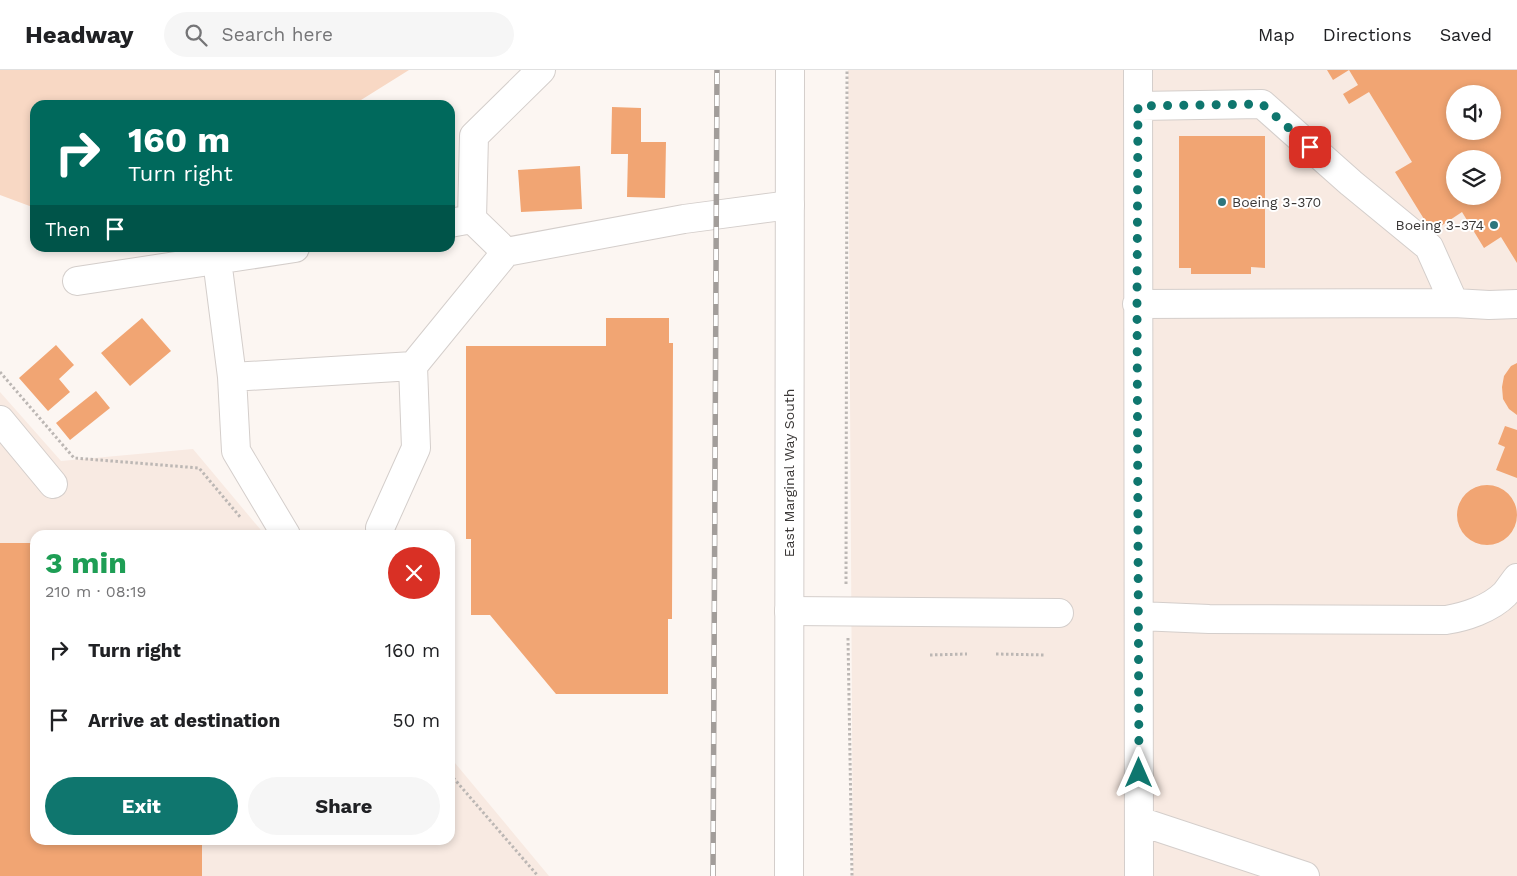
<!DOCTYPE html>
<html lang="en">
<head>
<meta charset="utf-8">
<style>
	body { margin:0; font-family:"Work Sans",sans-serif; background:#f6f6f6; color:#202124; height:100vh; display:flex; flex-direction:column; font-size:19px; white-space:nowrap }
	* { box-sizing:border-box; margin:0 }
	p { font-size:16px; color:#757577 }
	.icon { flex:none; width:28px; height:28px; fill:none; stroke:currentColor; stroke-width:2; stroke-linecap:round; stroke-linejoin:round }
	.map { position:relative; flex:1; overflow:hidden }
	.side { position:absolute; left:30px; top:460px; width:425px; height:315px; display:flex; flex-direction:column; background:#fff; border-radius:15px; box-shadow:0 2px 8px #0003 }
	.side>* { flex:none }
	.banner { position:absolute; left:30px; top:30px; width:425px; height:152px; border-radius:15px; box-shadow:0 2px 8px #0003; background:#00695c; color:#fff; overflow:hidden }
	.fabs { position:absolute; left:1446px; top:15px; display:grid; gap:10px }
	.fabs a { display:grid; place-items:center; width:55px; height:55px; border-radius:50%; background:#fff; box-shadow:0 2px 8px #0003; font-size:25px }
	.pin { position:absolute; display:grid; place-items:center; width:42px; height:42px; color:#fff; margin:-21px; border-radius:10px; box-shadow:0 2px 8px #0006 }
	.me { position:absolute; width:55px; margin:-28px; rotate:0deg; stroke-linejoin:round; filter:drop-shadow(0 0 4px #0008) }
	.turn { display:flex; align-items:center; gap:18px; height:105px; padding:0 15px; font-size:22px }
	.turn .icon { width:65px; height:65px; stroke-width:2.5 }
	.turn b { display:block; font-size:35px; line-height:42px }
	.then { display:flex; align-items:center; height:48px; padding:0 15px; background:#0003; gap:10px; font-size:19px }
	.round { display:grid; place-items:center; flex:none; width:52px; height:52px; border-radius:26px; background:#f6f6f6 }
	.headline { display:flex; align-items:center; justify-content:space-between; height:85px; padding:0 15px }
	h1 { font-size:30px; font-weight:700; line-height:38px; color:#1e9e55 }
	.cta { display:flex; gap:10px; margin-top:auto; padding:10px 15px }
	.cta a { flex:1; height:58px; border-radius:30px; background:#0f766e; color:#fff; font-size:20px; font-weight:700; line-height:58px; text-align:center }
	.cta a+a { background:#f6f6f6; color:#202124 }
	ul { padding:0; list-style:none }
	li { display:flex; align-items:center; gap:15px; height:70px; padding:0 15px }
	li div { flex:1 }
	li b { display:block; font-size:19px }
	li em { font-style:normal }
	header { display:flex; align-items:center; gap:30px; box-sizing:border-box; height:70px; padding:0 25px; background:#fff; border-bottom:1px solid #e0e0e0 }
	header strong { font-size:24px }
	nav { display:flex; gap:28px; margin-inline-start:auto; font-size:18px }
	.search { width:350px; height:45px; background:#f6f6f6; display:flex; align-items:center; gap:12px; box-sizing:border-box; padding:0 18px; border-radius:28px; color:#757577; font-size:19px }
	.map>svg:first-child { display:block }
</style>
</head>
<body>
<header>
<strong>Headway</strong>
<div class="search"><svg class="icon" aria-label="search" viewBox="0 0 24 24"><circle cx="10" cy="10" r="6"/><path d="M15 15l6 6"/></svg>Search here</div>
<nav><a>Map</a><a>Directions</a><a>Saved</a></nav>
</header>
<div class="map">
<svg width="1517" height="806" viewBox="0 0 1517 806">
	<rect width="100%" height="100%" fill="#fcf6f2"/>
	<path fill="#f8eae2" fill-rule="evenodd" d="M848,0h669v806h-664zM1455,24h37v37h-37zM1455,89h37v37h-37z
		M0,322l61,69 132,-12 72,86h-230v305h415v-83l99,119h-549z"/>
	<path fill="#f8d8c4" d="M0,0h409l-56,35h-318v103l-35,-13z"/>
	<path fill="#f1a573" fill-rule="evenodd" d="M1327,0h190v193l-16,-26 -17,11 -22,-36 -30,20 -37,-60 17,-10 -43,-70 -20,12 -6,-10 15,-9 -9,-15 -16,10zM1455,24h37v37h-37zM1455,89h37v37h-37z
		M612,37l29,1v34h25l-1,56 -38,-1 1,-43h-17z
		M1179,66h86v132l-14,-1v7h-60v-6h-12z
		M580,96l2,43 -61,3 -3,-42z
		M142,248l29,33 -41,35 -29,-33z
		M606,248h63v25h4l-1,276h-4v75h-112l-66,-79h-19v-76h-5v-193h140z
		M56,275l18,20 -15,14 11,13 -22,19 -29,-33z
		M1517,293v52l-8,-6 -6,-10 -1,-12 2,-11 7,-10z
		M96,321l14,17 -40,32 -14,-17z
		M1505,356l12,4v48l-21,-8 9,-23 -7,-3z
		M1457 445a30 30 0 1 1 60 0a30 30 0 1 1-60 0Z
		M0,473h35v297h167v36h-202z"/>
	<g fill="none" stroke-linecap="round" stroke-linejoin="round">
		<g stroke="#d4cecb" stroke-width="30">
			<path id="minor" d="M1138,0l1,806
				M1138,36l124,-2 89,79 78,64 25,56 35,2 28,-1
				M472,149l2,-83 67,-66
				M450,153l22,-4 34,33 178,-33 106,-14
				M217,190l15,117
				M77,211l218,-33
				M1137,234l317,-1
				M413,296l93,-114
				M0,350l53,64
				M286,465l-50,-84 -4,-74 181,-11 3,82 -36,80
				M789,541l270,2
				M1139,546l70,3 237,1c19,-3 44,-11 59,-26 4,-5 8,-11 12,-16
				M1139,751l166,55"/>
		</g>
		<g stroke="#d4cecb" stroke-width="30">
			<path id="major" d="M789,806l1,-806"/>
		</g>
		<path stroke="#bcb7b4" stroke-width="3" stroke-dasharray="2.5 2.5" stroke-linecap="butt" d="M0,302l74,86 125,10 42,50
			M846,514l1,-514
			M848,568l4,238
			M996,584l49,1
			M930,585l37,-1
			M450,704l88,102"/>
		<use href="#minor" stroke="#fff" stroke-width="28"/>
		<use href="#major" stroke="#fff" stroke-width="28"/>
		<g stroke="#a29d9a" stroke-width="5.5">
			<path id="rail" d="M713,806l4,-806"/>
		</g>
		<use href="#rail" stroke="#fff" stroke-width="4" stroke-dasharray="11" stroke-linecap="butt"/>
	</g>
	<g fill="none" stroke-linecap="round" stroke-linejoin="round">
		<path stroke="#0f766e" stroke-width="9" stroke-dasharray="0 16.2" d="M1139,703l-2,-469 1,-198 124,-2 48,43"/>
	</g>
	<g fill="#2d767d" stroke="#fff" stroke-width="2">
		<circle cx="1222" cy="132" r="5"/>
		<circle cx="1494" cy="155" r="5"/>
	</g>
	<g text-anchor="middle" stroke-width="4" stroke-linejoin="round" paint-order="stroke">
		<g font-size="14" fill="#3b3837" stroke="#fff" text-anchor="start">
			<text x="1232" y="137">Boeing 3-370</text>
			<text x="1484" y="160" text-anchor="end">Boeing 3-374</text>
		</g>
		<g font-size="14" fill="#3b3837" stroke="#fff">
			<text transform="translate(789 403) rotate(-90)" y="5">East Marginal Way South</text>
		</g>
	</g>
</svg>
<div class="fabs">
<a><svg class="icon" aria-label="sound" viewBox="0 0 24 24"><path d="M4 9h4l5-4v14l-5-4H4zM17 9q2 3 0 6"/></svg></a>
<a><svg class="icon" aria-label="layers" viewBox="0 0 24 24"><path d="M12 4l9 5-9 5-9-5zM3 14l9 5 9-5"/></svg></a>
</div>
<div class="pin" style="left:1310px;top:77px;background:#d93025"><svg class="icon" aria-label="arrive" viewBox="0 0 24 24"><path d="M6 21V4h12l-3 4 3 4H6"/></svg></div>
<svg class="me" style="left:1139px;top:703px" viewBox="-20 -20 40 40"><path d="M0-17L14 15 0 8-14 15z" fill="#0f766e" stroke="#fff" stroke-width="4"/></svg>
<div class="banner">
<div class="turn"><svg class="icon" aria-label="right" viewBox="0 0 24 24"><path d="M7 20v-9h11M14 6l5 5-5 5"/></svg><div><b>160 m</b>Turn right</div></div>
<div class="then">Then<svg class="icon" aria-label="arrive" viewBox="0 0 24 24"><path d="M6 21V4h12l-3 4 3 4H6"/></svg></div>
</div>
<section class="side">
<div class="headline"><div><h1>3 min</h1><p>210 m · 08:19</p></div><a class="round" style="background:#d93025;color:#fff"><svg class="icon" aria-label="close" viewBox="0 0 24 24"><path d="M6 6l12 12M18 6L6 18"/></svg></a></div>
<ul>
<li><svg class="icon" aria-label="right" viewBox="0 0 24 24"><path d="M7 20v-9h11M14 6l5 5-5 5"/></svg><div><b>Turn right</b></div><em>160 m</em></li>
<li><svg class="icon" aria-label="arrive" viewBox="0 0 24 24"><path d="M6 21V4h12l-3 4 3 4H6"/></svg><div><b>Arrive at destination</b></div><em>50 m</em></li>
</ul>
<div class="cta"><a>Exit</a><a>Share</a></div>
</section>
</div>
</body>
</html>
